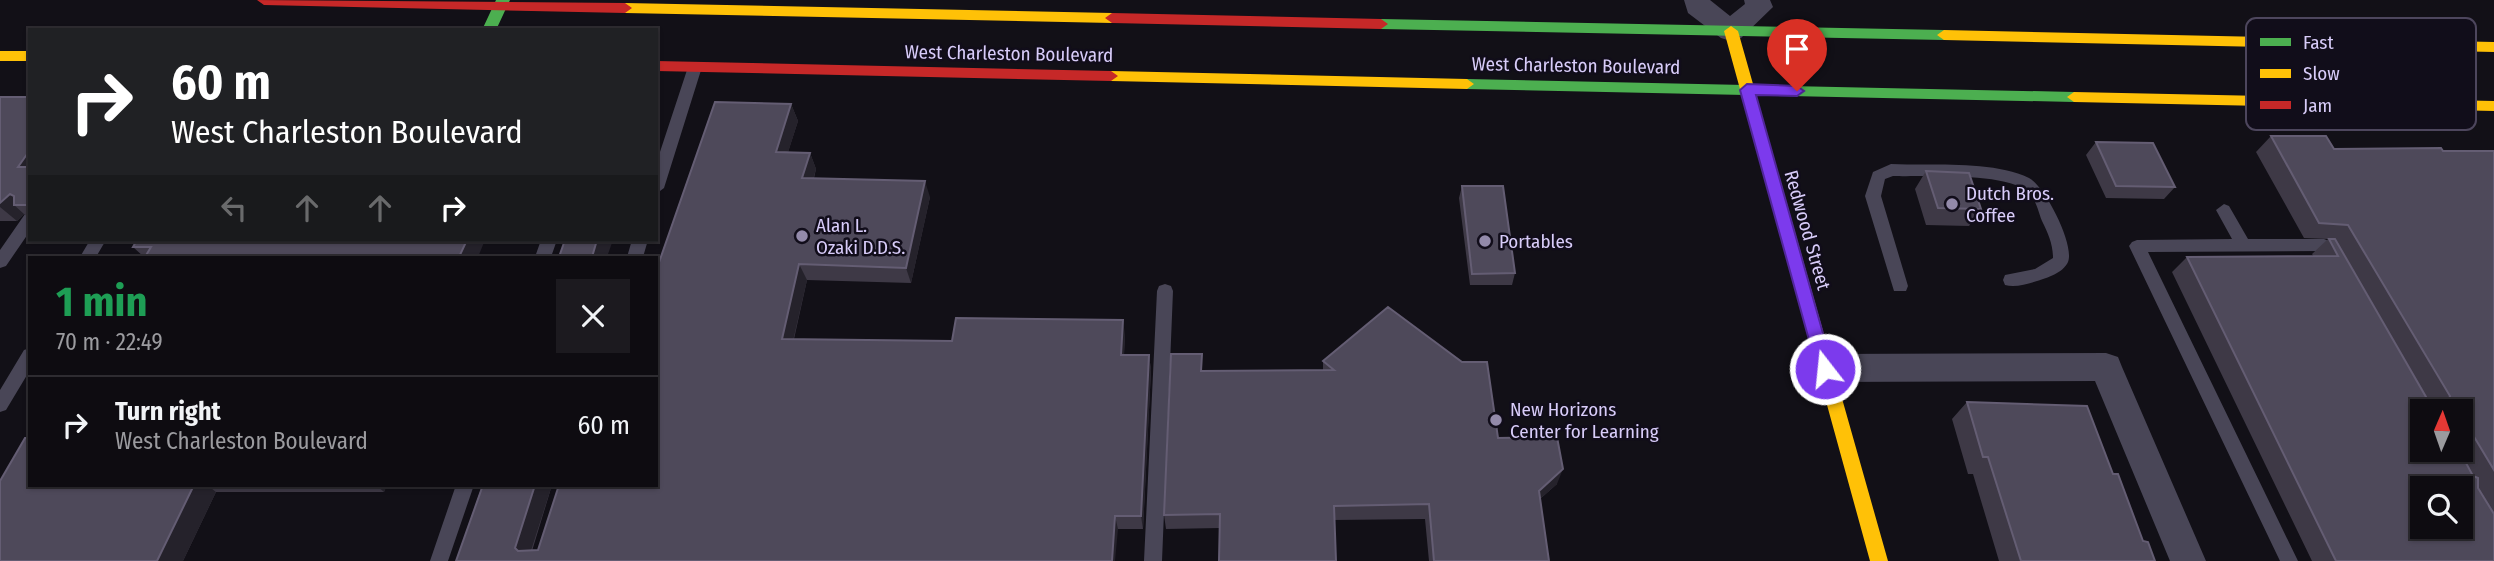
<!DOCTYPE html>
<html lang="en">
<head>
<meta charset="utf-8">
<style>
	body { margin:0; font-family:"Fira Sans Condensed",sans-serif; background:#1c1a1f; color:#f1f3f6; height:100vh; display:flex; flex-direction:column; font-size:26px; white-space:nowrap }
	* { box-sizing:border-box; margin:0 }
	p { font-size:23px; color:#9b9b9f }
	.icon { flex:none; width:38px; height:38px; fill:none; stroke:currentColor; stroke-width:2; stroke-linecap:round; stroke-linejoin:round }
	.map { position:relative; flex:1; overflow:hidden }
	.panel { position:absolute; left:28px; top:256px; width:630px; height:231px; display:flex; flex-direction:column; background:#0e0c11; border-radius:0px; box-shadow:0 2px 5px #0004,0 0 0 2px #2e2c31 }
	.panel>* { flex:none }
	.hud { position:absolute; left:28px; top:28px; width:630px; height:214px; border-radius:0px; box-shadow:0 2px 5px #0004,0 0 0 2px #2e2c31; background:#202124; color:#fff; overflow:hidden }
	.needle { width:46px; rotate:2deg }
	.tools { position:absolute; left:2410px; top:399px; display:grid; gap:14px }
	.tools a { display:grid; place-items:center; width:63px; height:63px; border-radius:0px; background:#0e0c11; box-shadow:0 2px 5px #0004,0 0 0 2px #2e2c31; font-size:35px }
	.pin { position:absolute; display:grid; place-items:center; width:60px; height:60px; color:#fff; margin:-72px -30px; border-radius:50% 50% 50% 0; rotate:-45deg; box-shadow:0 0 7px #0007 }
	.pin .icon { rotate:45deg }
	.me { position:absolute; width:77px; margin:-38px; rotate:344deg; stroke-linejoin:round; filter:drop-shadow(0 0 5px #0008) }
	.turn { display:flex; align-items:center; gap:24px; height:147px; padding:0 28px; font-size:32px }
	.turn .icon { width:91px; height:91px; stroke-width:2.5 }
	.turn b { display:block; font-size:49px; line-height:60px }
	.lanes { display:flex; align-items:center; height:66px; padding:0 28px; background:#0003; justify-content:center; gap:35px; direction:ltr }
	.lanes .off { opacity:.35 }
	.round { display:grid; place-items:center; flex:none; width:74px; height:74px; border-radius:0px; background:#1c1a1f }
	.overview { display:flex; align-items:center; justify-content:space-between; height:119px; padding:0 28px }
	h1 { font-size:42px; font-weight:700; line-height:52px; color:#1e9e55 }
	ul { padding:0; list-style:none }
	li { display:flex; align-items:center; gap:21px; height:98px; padding:0 28px; border-top:2px solid #2e2c31 }
	li div { flex:1 }
	li b { display:block; font-size:26px }
	li em { font-style:normal }
	.map>svg:first-child { display:block }
</style>
</head>
<body>
<div class="map">
<svg width="2494" height="561" viewBox="0 0 2494 561">
	<rect width="100%" height="100%" fill="#121017"/>
	<g fill="none" stroke-linecap="round" stroke-linejoin="round">
		<path fill="#494657" fill-rule="evenodd" d="M695,62l7,5 -38,121 -8,6v-30l32,-97z
			M1891,164c41,2 101,-4 138,14 16,8 46,67 39,84 -5,11 -21,16 -31,19 -10,3 -22,7 -32,4l-2,-5 2,-5 30,-6 18,-11c0,-14 -5,-25 -11,-37 -4,-10 -6,-22 -14,-29 -22,-20 -105,-15 -135,-16l-8,3 -4,17 27,90 -2,5h-12l-29,-95 8,-24z
			M2224,204l5,2 19,33h76l5,2 13,21 -2,4h-12l-8,-15 -172,1 150,309h-18l-151,-315 3,-4 5,-2 95,-1 -16,-29z
			M30,212v19l-24,35 -6,2v-18l25,-36z
			M90,240h16l-10,17h-16z
			M541,240h16l-6,17h-16z
			M632,240h16l-5,17h-16z
			M1165,284l6,2 2,5 -11,270h-18l13,-270 2,-5z
			M30,348v22l-24,40 -6,2v-22l24,-40z
			M456,485h18l-26,76h-18z"/>
		<path fill="#494657" fill-rule="evenodd" d="M1684,0h26l20,16 15,-12 -1,-4h26l3,7 -32,31 -10,3 -10,-3 -33,-25z
			M2106,353l12,4 4,10 84,194h-36l-75,-180 -270,1 -12,-4 -4,-10 4,-10 12,-4z"/>
		<path fill="#4caf50" fill-rule="evenodd" d="M496,0h14l-14,30h-14z
			M1381,19l563,11 7,5 -7,5 -563,-11 -7,-5z
			M1467,79l607,13 7,5 -7,5 -607,-13 -7,-5z"/>
		<path fill="#ffc107" fill-rule="evenodd" d="M625,3l487,10 7,5 -7,5 -487,-10 -7,-5z
			M1731,26l7,5 150,530h-18l-146,-530z
			M1944,30l550,12v10l-550,-12 -7,-5z
			M0,51h30v10h-30z
			M1111,71l356,8 7,5 -7,5 -356,-8 -7,-5z
			M2074,92l420,9v10l-420,-9 -7,-5z"/>
		<path fill="#c62828" fill-rule="evenodd" d="M257,0l368,3 7,5 -7,5 -361,-8z
			M1112,13l269,6 7,5 -7,5 -269,-6 -7,-5z
			M656,61l455,10 7,5 -7,5 -455,-10z"/>
	</g>
	<path fill="#3e3946" fill-rule="evenodd" d="M0,97h30v122l-6,-5 -7,7h-17z
		M791,104l7,17 -10,31 22,1 6,16 -2,9 116,19 -19,86 -104,-3 -13,59 158,2 173,-6 -1,20h25l2,15 -8,159h-25l-662,32 26,-75 -1,-1h71l-20,66 6,-1z
		M2271,136l63,13 160,2v410h-182l-140,-289 15,-15h127l-2,-3 16,-15 -24,-1 -48,-86zM2460,411v39h-38z
		M2096,142l79,45 -11,12 -58,-1 -20,-43z
		M1926,171l55,38 -12,17 -43,-1 -11,-36z
		M1462,186l53,87 -3,12h-42l-11,-87z
		M133,247l345,10h-334z
		M1323,361l175,77 59,46 -17,15 9,62h-120l-4,-42 -91,1 -114,8 -54,1 -2,-14 159,-145z
		M1967,402l146,72 30,67 12,20h-156l-26,-87h-5l-16,-55z
		M30,485h357l-3,7h-168l-33,69z"/>
	<path fill="#25222b" d="M791,104l7,17 -15,47 -7,-16z
		M30,150v27l-12,-10z
		M810,153l6,16 -7,25 -7,-16z
		M925,181l5,16 -19,86 -5,-15z
		M10,194l14,11h-10l10,9 -7,7 -17,-14v-4z
		M467,240h18l-7,17h-19z
		M597,240h16l-6,17h-15z
		M799,264l8,16 -17,74 -8,-15z
		M1123,320l2,15 -2,35 -2,-15z
		M1149,355l2,15 -8,159 -2,-13z
		M1563,469l-6,15 -24,21 6,-14z
		M194,485h13l9,7 -33,69h-26z
		M376,485h11l-3,7z
		M535,485h17l-24,75 -13,-12z
		M1115,516l3,13 -3,32h-3z"/>
	<path fill="#4e495a" stroke="#645d73" stroke-width="2" fill-rule="evenodd" d="M0,97h30v53l-12,17h12v38h-16v-9l-4,-2 -10,9z
		M715,102l76,2 -15,48 34,1 -8,25 123,3 -19,87 -107,-4 -17,75 170,2 4,-23 167,2 -2,35h28l-8,161h-26l-3,45h-656l27,-76h52l-20,63 3,3 20,-1 21,-65h97v-214z
		M2271,136h55l8,13 107,-1 2,3h51v319l-21,-35 -13,1v-25h-17l1,-11 5,-1 1,-3 -102,-171 -29,-2z
		M2096,142l57,1 22,44 -59,-1z
		M1926,171l43,2 12,36 -43,-1z
		M1462,186h41l12,87 -43,1z
		M2329,239h6l98,170 9,2h-20v39h37l14,26 5,2v10l16,26v47h-158l-149,-304 151,-1zM2422,488h38v39h-38z
		M137,240h330l-8,17 -183,-1v1h-131l6,-10h-18z
		M565,240h32l-5,17h-33z
		M1388,307l74,55h25l11,76 59,-1 6,32 -24,22 10,70h-115l-5,-57 -95,2 2,55h-117l1,-47 -56,1 7,-161h31l-1,17 133,-1 -11,-9z
		M1967,402l120,4 26,68h5l25,67 5,1 7,19h-134l-33,-104h-5z
		M25,438h5v47h164l-37,76h-157v-80z"/>
	<path fill="#7c3aed" stroke="#51269a" stroke-width="2" d="M1747,84l50,2 7,5 -7,5 -41,-1 77,274 -2,5h-12l-2,-5 -77,-279z"/>
	<g fill="#938aaa" stroke="#110d1a" stroke-width="2.5">
		<circle cx="1952" cy="204" r="7"/>
		<circle cx="802" cy="236" r="7"/>
		<circle cx="1485" cy="241" r="7"/>
		<circle cx="1496" cy="420" r="7"/>
	</g>
	<g text-anchor="middle" stroke-width="5" stroke-linejoin="round" paint-order="stroke">
		<g font-size="19" fill="#d8ccf9" stroke="#110d1a">
			<text transform="translate(1009 53) rotate(1)" y="7">West Charleston Boulevard</text>
			<text transform="translate(1576 65) rotate(1)" y="7">West Charleston Boulevard</text>
			<text transform="translate(1808 230) rotate(74)" y="7">Redwood Street</text>
		</g>
		<g font-size="19" fill="#d8ccf9" stroke="#110d1a" text-anchor="start">
			<text x="1966" y="200">Dutch Bros.<tspan x="1966" dy="22">Coffee</tspan></text>
			<text x="816" y="232">Alan L.<tspan x="816" dy="22">Ozaki D.D.S.</tspan></text>
			<text x="1499" y="248">Portables</text>
			<text x="1510" y="416">New Horizons<tspan x="1510" dy="22">Center for Learning</tspan></text>
		</g>
	</g>
	<rect x="2246" y="18" width="230" height="112" rx="10" fill="#110d1a" stroke="#4d465d" stroke-width="2"/>
	<rect x="2260" y="38" width="31" height="8" fill="#4caf50"/>
	<rect x="2260" y="69" width="31" height="9" fill="#ffc107"/>
	<rect x="2260" y="101" width="31" height="8" fill="#c62828"/>
	<g font-size="19" fill="#d8ccf9">
		<text x="2303" y="49">Fast</text>
		<text x="2303" y="80">Slow</text>
		<text x="2303" y="112">Jam</text>
	</g>
</svg>
<div class="tools">
<a><svg class="needle" viewBox="-14 -14 28 28"><path d="M0-13l5 13h-10z" fill="#e53935"/><path d="M0 13l5-13h-10z" fill="#9b9b9f"/></svg></a>
<a><svg class="icon" aria-label="search" viewBox="0 0 24 24"><circle cx="10" cy="10" r="6"/><path d="M15 15l6 6"/></svg></a>
</div>
<div class="pin" style="left:1797px;top:91px;background:#d93025"><svg class="icon" aria-label="arrive" viewBox="0 0 24 24"><path d="M6 21V4h12l-3 4 3 4H6"/></svg></div>
<svg class="me" style="left:1825px;top:369px" viewBox="-20 -20 40 40"><circle r="17" fill="#7c3aed" stroke="#fff" stroke-width="3"/><path d="M0-11L8 9 0 5-8 9z" fill="#fff"/></svg>
<div class="hud">
<div class="turn"><svg class="icon" aria-label="right" viewBox="0 0 24 24"><path d="M7 20v-9h11M14 6l5 5-5 5"/></svg><div><b>60 m</b>West Charleston Boulevard</div></div>
<div class="lanes"><svg class="icon off" aria-label="left" viewBox="0 0 24 24"><path d="M17 20v-9H6M10 6l-5 5 5 5"/></svg><svg class="icon off" aria-label="ahead" viewBox="0 0 24 24"><path d="M12 20V5M6 11l6-6 6 6"/></svg><svg class="icon off" aria-label="ahead" viewBox="0 0 24 24"><path d="M12 20V5M6 11l6-6 6 6"/></svg><svg class="icon" aria-label="right" viewBox="0 0 24 24"><path d="M7 20v-9h11M14 6l5 5-5 5"/></svg></div>
</div>
<section class="panel">
<div class="overview"><div><h1>1 min</h1><p>70 m · 22:49</p></div><a class="round"><svg class="icon" aria-label="close" viewBox="0 0 24 24"><path d="M6 6l12 12M18 6L6 18"/></svg></a></div>
<ul>
<li><svg class="icon" aria-label="right" viewBox="0 0 24 24"><path d="M7 20v-9h11M14 6l5 5-5 5"/></svg><div><b>Turn right</b><p>West Charleston Boulevard</p></div><em>60 m</em></li>
</ul>
</section>
</div>
</body>
</html>
